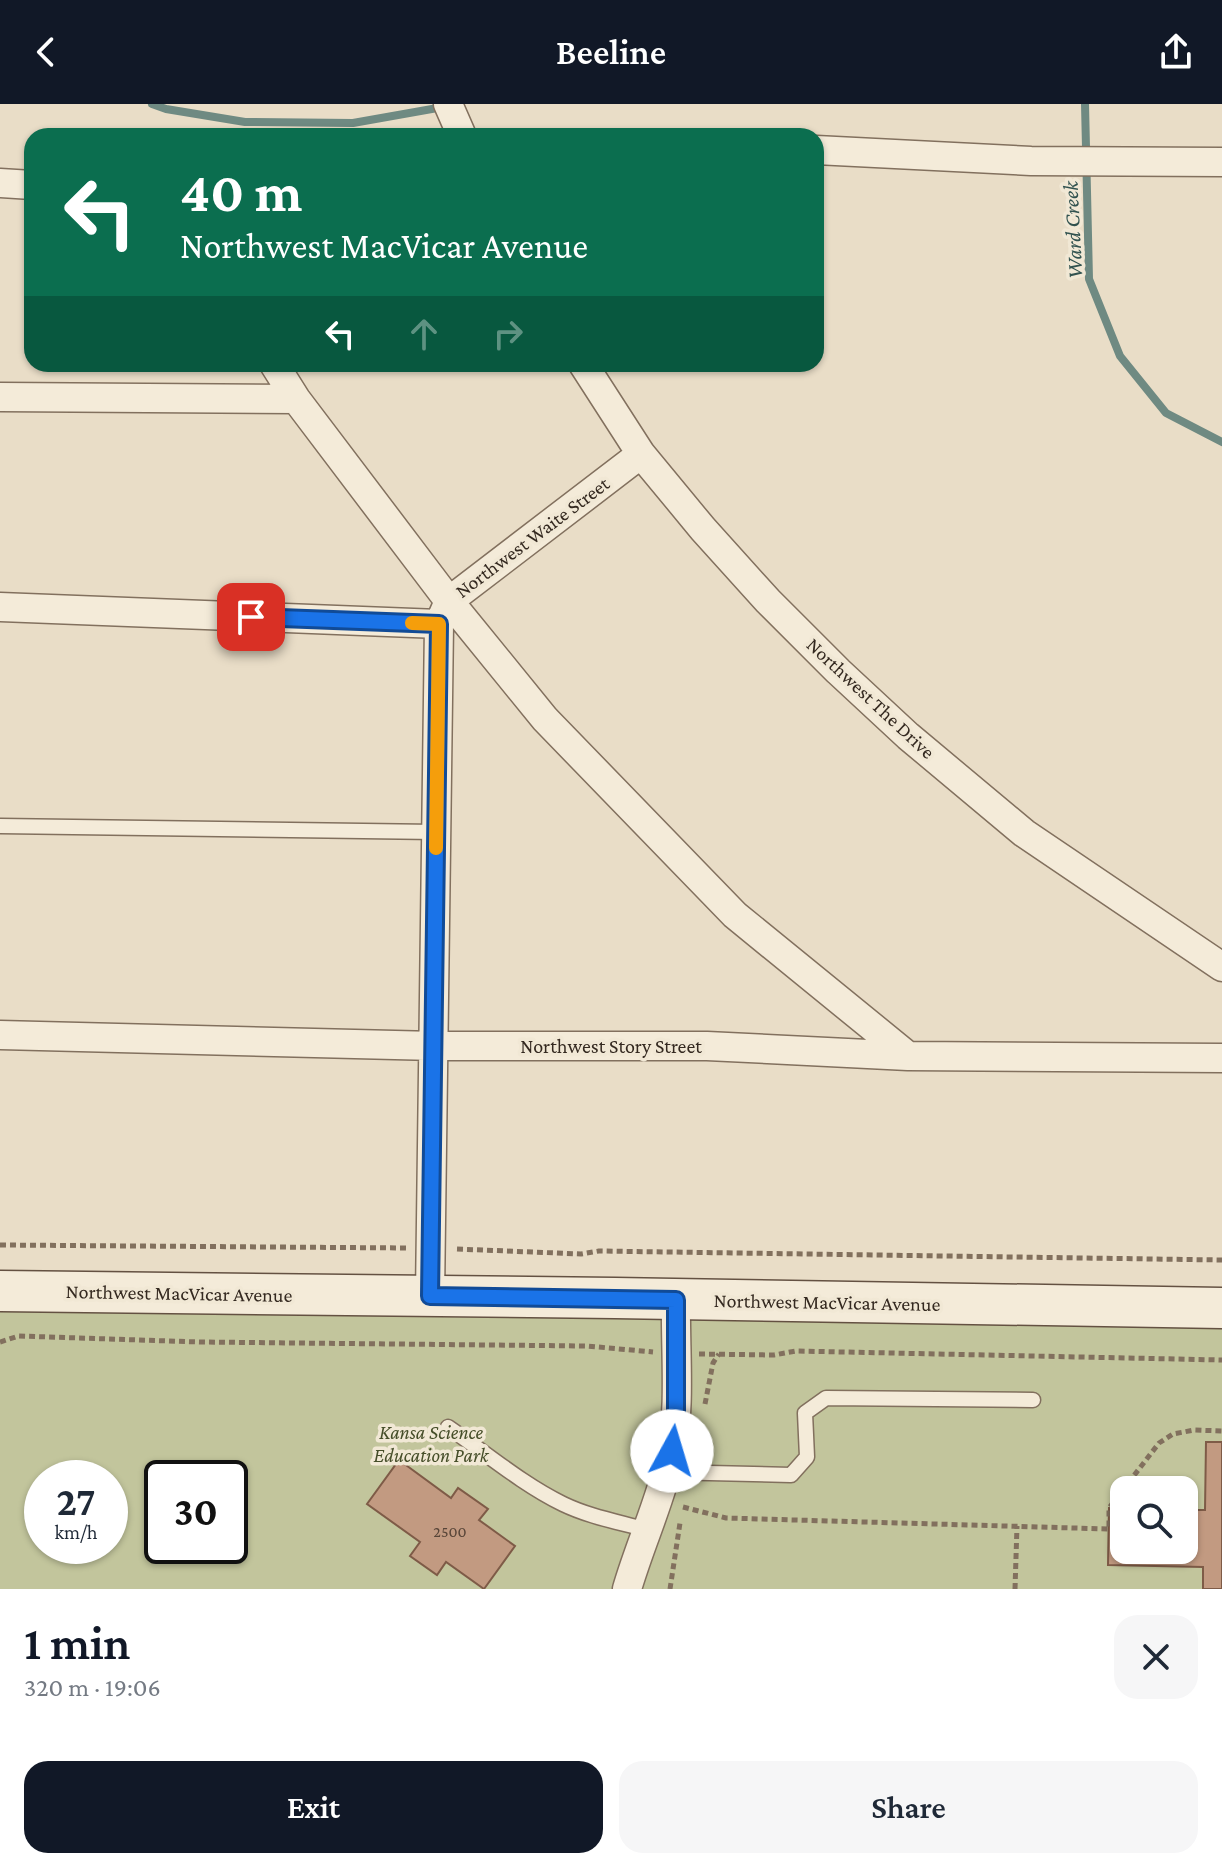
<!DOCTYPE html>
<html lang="en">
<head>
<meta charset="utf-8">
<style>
	body { margin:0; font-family:"Crimson Pro",serif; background:#f6f6f7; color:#1f2937; height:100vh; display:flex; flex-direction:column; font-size:30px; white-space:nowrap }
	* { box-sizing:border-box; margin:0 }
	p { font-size:26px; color:#747a83 }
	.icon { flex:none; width:44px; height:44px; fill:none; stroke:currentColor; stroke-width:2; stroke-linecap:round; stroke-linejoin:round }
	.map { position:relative; height:1485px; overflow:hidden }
	.drawer { display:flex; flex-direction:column; background:#fff; flex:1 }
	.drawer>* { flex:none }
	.banner { position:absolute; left:24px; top:24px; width:800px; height:244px; border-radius:24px; box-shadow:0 2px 6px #0004; background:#0b6e4f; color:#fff; overflow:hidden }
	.buttons { position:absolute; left:1110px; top:1372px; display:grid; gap:16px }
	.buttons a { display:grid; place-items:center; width:88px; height:88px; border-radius:16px; background:#fff; box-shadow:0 2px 6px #0004; font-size:40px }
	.speed { position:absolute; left:24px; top:1356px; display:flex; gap:16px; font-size:40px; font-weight:700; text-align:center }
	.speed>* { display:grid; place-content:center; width:104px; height:104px; border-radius:50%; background:#fff; box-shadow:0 2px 6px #0004; line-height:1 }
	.speed small { font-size:20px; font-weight:400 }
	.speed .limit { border:4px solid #111; border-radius:12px; background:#fff; color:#111 }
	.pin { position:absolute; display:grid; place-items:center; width:68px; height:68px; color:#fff; margin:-34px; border-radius:16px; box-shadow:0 4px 12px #0006 }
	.me { position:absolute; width:88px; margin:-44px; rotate:6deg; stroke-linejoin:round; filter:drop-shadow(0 0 6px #0008) }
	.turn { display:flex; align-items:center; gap:28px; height:168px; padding:0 24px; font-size:36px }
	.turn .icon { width:104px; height:104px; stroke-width:2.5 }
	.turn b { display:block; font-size:56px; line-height:68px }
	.lanes { display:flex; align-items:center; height:76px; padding:0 24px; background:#0003; justify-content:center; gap:40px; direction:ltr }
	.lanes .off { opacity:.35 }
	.round { display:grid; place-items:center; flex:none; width:84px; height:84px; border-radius:24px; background:#f6f6f7 }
	.headline { display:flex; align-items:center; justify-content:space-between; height:136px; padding:0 24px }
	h1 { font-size:48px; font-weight:600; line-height:60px; color:#111827 }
	.action { display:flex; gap:16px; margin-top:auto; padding:16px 24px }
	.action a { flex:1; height:92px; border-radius:24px; background:#111827; color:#fff; font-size:32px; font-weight:600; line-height:92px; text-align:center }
	.action a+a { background:#f6f6f7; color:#1f2937 }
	header { display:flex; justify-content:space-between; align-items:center; height:104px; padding:0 24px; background:#111827; color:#fff; font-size:36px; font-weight:600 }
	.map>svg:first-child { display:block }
</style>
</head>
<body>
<header><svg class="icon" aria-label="back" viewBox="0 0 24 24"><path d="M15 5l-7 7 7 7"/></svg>Beeline<svg class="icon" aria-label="share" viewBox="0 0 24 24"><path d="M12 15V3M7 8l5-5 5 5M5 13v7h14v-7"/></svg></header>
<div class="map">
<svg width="1222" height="1485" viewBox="0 0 1222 1485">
	<rect width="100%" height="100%" fill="#e9ddc7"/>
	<path fill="#c2c59c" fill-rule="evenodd" d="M0,1187l1222,20v278h-1222zM42,1374h68v68h-68zM162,1374h68v68h-68zM1124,1386h60v60h-60z"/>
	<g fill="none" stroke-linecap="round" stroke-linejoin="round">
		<path stroke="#6f8a82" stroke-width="8" d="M152,0l14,5 79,13 108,1 90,-16
			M1085,0l4,175 31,77 46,57 56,29"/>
	</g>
	<path fill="#c29a81" stroke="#7e5b47" stroke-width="2" d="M1206,1338h16v147h-19v-22l-95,-2 1,-57 15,1v41h60v-40h21z
		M399,1356l52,38 7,-10 30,21 -9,11 36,26 -31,43 -38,-27 -9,13 -27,-19 10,-14 -53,-38z"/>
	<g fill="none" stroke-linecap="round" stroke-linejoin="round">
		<g stroke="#82705e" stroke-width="17">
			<path id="service" d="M0,722l436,6
				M448,1323c38,26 74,57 115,77 27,13 56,18 84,26
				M666,1368l125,3 16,-18 -2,-44 21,-15 207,2"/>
		</g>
		<g stroke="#82705e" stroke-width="31">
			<path id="minor" d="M448,0l14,32
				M816,46l215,11 191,1
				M0,79l32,2
				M274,260l22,35 153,202 96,118 190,196 173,141
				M583,260l58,90 62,75 65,72 70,70 70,65 116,97 198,134
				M0,293l296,2
				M0,503l439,17
				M0,931l435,11h272l201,10 314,2
				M430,1192l9,-672 10,-23 192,-147
				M627,1485c13,-45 34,-89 44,-135 10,-45 4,-107 5,-154"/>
		</g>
		<g stroke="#645142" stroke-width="43">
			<path id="secondary" d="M0,1187l615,7 607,10"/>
		</g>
		<path stroke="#82705e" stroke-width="5" stroke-dasharray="6 4" stroke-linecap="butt" d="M0,1141l407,3
			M457,1145l124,5 18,-3 623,9
			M0,1238l19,-6 181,6 387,4 66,6
			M699,1250l75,1 22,-4 426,9
			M705,1300l8,-41 6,-9
			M683,1403l43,11 383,11v-21l50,-65 14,-9 21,-4 28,1
			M670,1485l10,-66
			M1015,1485l2,-63"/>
		<use href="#service" stroke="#f4ebd9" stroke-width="14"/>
		<use href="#minor" stroke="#f4ebd9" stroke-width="28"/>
		<use href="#secondary" stroke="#f4ebd9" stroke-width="40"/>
	</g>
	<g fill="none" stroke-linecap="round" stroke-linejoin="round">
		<g stroke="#114b97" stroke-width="20">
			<path id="route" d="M251,513l188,7 -9,672 246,4v114l-4,37"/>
		</g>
		<use href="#route" stroke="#1a73e8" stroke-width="14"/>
		<path stroke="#f59e0b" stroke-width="14" d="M412,519l27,1 -3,224"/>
	</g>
	<g text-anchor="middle" stroke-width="7" stroke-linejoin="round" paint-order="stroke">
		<g font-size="16" fill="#584538">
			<text x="450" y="1433">2500</text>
		</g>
		<g font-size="20" fill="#342920" stroke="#f1e8d5">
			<text transform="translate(532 433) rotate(-37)" y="7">Northwest Waite Street</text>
			<text transform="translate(871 594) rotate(43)" y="7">Northwest The Drive</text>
			<text x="611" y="949">Northwest Story Street</text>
			<text transform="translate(179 1189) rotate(1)" y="7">Northwest MacVicar Avenue</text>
			<text transform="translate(827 1198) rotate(1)" y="7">Northwest MacVicar Avenue</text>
		</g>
		<g font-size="20" font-style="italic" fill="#464e29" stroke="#f1e8d5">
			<text x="431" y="1335">Kansa Science<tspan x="431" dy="23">Education Park</tspan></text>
		</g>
		<g font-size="22" font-style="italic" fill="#31524f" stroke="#f1e8d5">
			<text transform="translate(1072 126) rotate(-93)" y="8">Ward Creek</text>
		</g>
	</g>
</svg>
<div class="buttons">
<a><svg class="icon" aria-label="search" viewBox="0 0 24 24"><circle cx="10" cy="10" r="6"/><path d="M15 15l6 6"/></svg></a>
</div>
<div class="speed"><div>27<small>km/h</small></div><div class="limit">30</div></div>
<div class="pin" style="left:251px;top:513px;background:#d93025"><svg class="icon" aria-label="arrive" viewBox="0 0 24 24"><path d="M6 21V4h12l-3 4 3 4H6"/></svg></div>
<svg class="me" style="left:672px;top:1347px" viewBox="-20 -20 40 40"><circle r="19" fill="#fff"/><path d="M0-13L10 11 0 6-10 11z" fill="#1a73e8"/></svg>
<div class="banner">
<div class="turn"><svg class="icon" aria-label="left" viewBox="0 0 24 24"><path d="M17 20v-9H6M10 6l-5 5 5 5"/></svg><div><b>40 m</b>Northwest MacVicar Avenue</div></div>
<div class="lanes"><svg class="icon" aria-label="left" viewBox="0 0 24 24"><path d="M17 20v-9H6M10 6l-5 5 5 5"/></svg><svg class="icon off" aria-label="ahead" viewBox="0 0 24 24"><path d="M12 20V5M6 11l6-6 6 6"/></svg><svg class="icon off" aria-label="right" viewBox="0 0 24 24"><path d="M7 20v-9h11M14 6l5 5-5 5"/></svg></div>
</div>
</div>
<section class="drawer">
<div class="headline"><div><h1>1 min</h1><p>320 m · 19:06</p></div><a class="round"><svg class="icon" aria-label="close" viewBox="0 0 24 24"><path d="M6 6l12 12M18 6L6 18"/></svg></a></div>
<div class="action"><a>Exit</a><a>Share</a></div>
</section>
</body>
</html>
